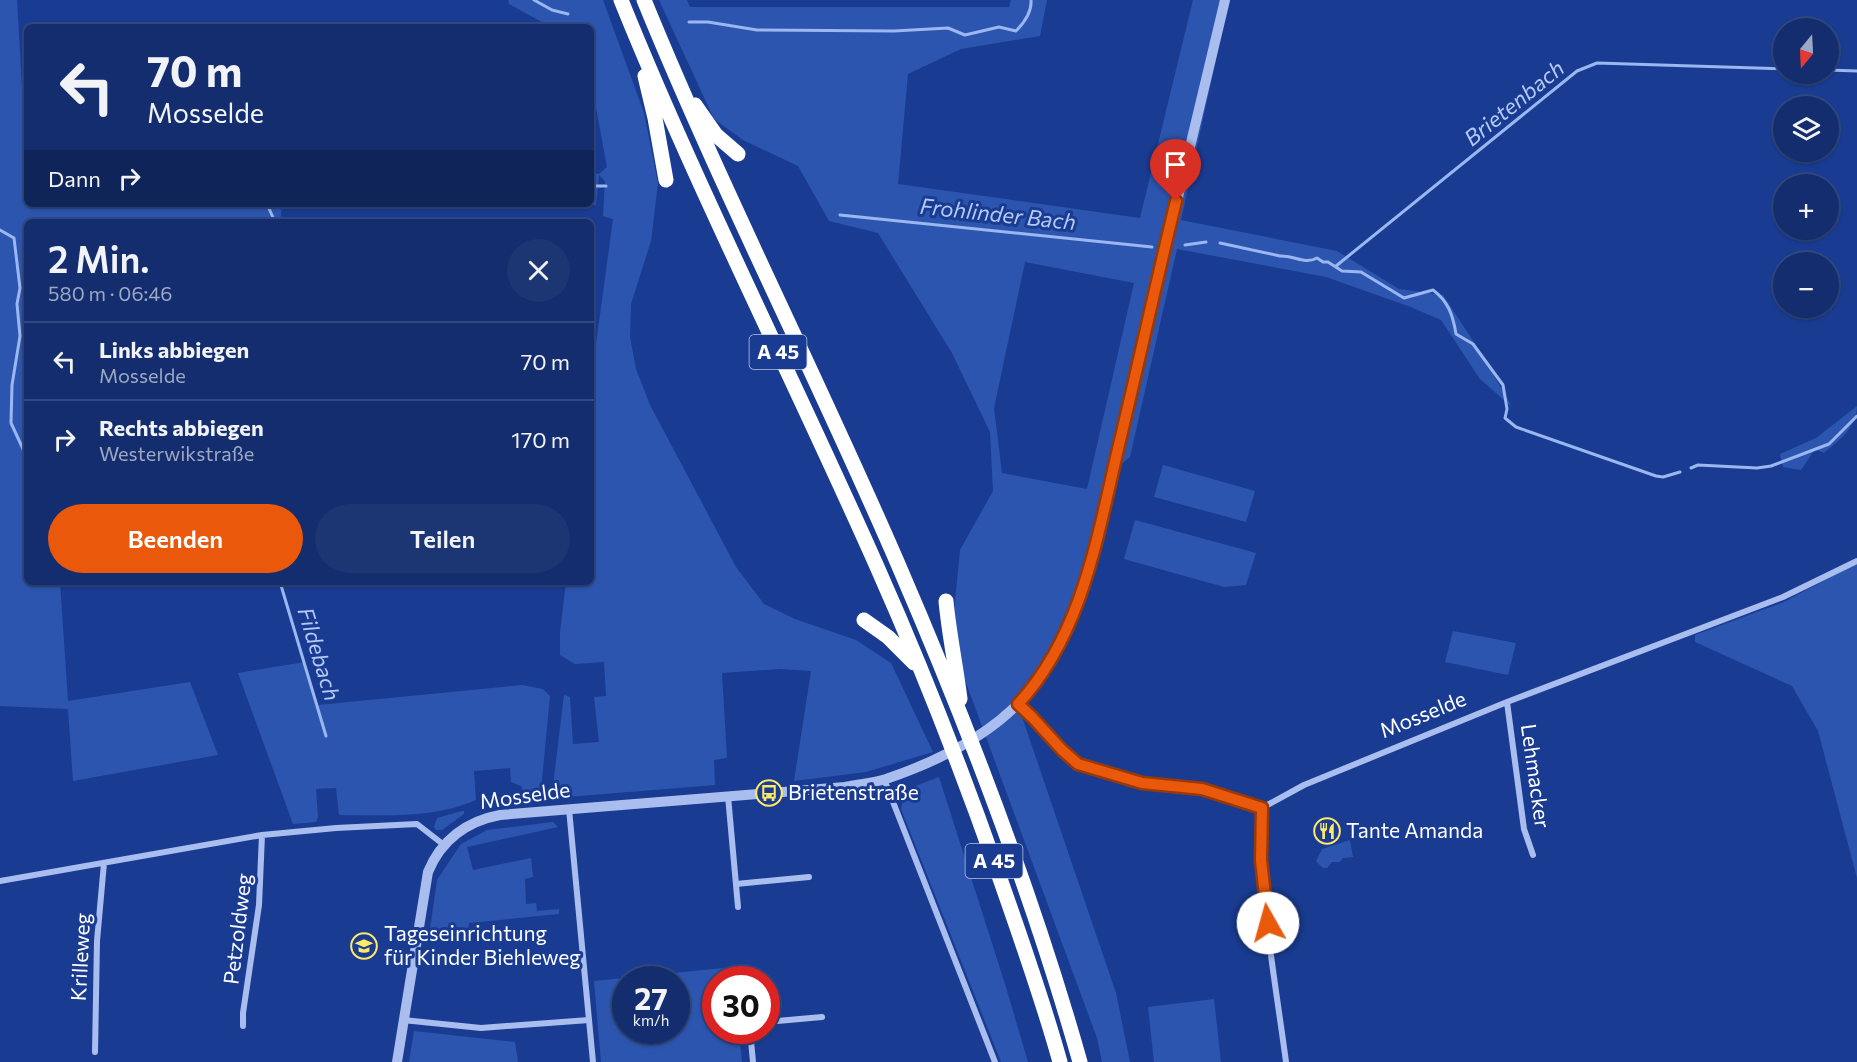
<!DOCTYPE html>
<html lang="de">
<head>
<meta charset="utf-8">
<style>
	body { margin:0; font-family:Commissioner,sans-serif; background:#1c3573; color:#f1f3f6; height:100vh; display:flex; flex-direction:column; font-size:22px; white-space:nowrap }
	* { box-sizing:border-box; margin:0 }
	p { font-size:20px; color:#9da8c2 }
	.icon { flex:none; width:33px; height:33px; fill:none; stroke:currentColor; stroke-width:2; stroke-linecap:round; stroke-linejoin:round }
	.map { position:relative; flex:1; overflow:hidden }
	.side { position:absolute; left:24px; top:219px; width:570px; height:366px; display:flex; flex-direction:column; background:#132d6e; border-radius:9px; box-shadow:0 2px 4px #0004,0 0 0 2px #324981 }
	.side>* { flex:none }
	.guide { position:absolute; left:24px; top:24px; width:570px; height:183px; border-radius:9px; box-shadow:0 2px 4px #0004,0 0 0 2px #324981; background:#132d6e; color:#f1f3f6; overflow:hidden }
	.needle { width:39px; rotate:198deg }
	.fabs { position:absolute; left:1773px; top:18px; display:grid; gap:12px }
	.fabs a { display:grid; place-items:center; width:66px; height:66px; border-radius:50%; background:#132d6e; box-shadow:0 2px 4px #0004,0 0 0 2px #324981; font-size:30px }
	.speed { position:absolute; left:612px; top:966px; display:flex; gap:12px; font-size:30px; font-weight:700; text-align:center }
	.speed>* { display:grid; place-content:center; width:78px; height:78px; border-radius:50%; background:#132d6e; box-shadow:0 2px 4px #0004,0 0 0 2px #324981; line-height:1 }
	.speed small { font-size:15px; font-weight:400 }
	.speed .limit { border:9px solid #d22; background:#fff; color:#111 }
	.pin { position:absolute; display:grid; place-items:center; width:51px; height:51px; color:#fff; margin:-62px -26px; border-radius:50% 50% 50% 0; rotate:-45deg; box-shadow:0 0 6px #0007 }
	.pin .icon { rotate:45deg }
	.me { position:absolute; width:66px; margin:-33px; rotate:353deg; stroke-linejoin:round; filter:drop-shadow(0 0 4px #0008) }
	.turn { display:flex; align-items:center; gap:21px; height:126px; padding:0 24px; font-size:27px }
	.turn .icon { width:78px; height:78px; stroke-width:2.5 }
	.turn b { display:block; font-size:42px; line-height:51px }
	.then { display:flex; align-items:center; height:57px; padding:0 24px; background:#0003; gap:12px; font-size:22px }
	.round { display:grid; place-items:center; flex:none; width:63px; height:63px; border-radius:32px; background:#1c3573 }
	.overview { display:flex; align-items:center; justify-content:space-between; height:102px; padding:0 24px }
	h1 { font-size:36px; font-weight:600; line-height:45px }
	.cta { display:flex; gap:12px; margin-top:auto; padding:12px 24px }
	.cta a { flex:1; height:69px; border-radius:36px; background:#ea580c; color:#fff; font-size:24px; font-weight:600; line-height:69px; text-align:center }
	.cta a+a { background:#1c3573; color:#f1f3f6 }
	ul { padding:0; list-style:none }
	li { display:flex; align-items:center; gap:18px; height:78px; padding:0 24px; border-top:2px solid #324981 }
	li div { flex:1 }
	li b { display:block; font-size:22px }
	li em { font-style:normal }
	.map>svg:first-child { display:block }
</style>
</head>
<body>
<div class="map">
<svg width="1857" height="1062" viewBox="0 0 1857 1062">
	<rect width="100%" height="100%" fill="#193c92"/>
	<path fill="#2c55b0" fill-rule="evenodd" d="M0,0h17l8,136 2,1v67h255l-2,18h-253v360h33l8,119 122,-19 28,73 -145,26 -5,-72 -68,-3z
		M508,0h95l41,113 14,70 -7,58 -20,63 -1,33 6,32 14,36 86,162 28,37 31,15 61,21 35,23 42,89 -67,20 -72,9 17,-110 -31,-2 -58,4 5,85 -13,2 1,25 -148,12 -3,-10 -11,-2 11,-90 6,2 3,47 26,-2 -5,-45 12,-1 -2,-34 -29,2 -15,-9v-22l6,-51h25v-201l22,-162 -10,-3 2,-35 -6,-6 -3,30 -17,-1h12v-31l8,1 8,-7 -11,-59 -5,-12v-69h-40l-42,-23z
		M659,0h28l3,7h319l2,-7h36l-7,36 -79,13 -53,25 -10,110 242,34 53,-218h36l-48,220 156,31 62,38 44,6 38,58 31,54 -32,-28 -39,-59 -33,-14 -82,-29 -149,-28 -47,208 -17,14 -49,165 -46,69 98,288 14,69h-28l-5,-24 -146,-396 9,-92 33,-59 -3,-59 -38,-79 -74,-120 -49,-12 -31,-55 -55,-26 -29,-21zM1025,262l109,21 -47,206 -85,-16 -8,-65z
		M1857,406c0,22 -18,34 -33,47l-9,-4 -14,21 -18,-3 -3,-13 36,-16z
		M1163,465l92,26 -9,31 -92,-25z
		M1135,520l121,33 -10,32 -22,2 -100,-28z
		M1857,563v315l-39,-147 -26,-45 -97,-44v-7l89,-33z
		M1453,631l63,12 -8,32 -63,-13z
		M305,662l13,43 204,-20 21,4 7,7 -9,95 -5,4h-11l-4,-9 -10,-4 -1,-14 -36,3 2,29c-43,19 -92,15 -137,15l-3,-27 -20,1 2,28 -2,5 -23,2 -55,-151z
		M939,777l66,207 23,78h-27l-100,-253 4,-19z
		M462,811h2v3l-22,16h-6l-2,-3 3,-9z
		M553,822l5,5 -91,20 6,23 58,-12 2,19 -8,2 1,25 10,-1 1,8 22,-2v5l-90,9 -2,17 -9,-6 -28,-5 7,-49 24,-36 26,-14z
		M1350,840l3,17 -10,1 -3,4h-8l-5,6h-4l-7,-7 6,-12z
		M733,967l1,12 -18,1v50l23,1 3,31h-141l-7,-81zM626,980h50v50h-50z
		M1214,999l7,63h-67l-6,-55z
		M414,1031l101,11 3,20h-109z"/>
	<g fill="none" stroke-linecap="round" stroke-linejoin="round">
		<path stroke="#9bb7f1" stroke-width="3" d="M534,0l18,10 16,4
			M689,22h19l49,8 137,1 54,-3 17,7 34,-8 17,4c8,-8 16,-19 15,-31
			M1828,70l29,1
			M591,186h15
			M267,204l8,18
			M840,215l312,32
			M0,230l14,8 6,50 -3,16 3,32 -8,49 -1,38 12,26 4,23
			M1220,243l60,13c13,-1 25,9 37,2l6,4h5l14,9 19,1 43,26 29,-8c15,11 20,25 23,44l17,10 30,41 4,24 -2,9 11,9 140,49 7,1 17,-5
			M1185,245l21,-3
			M1336,266l241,-195 20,-8 187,6
			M1691,468l7,-3 59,3 14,-2 58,-22 28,-28
			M280,582l46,154"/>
		<path stroke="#a9beef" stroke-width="6" d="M1507,702l17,127 9,26
			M1018,704l14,13 29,33 17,14 64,19 60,6 60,19
			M884,779l111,283
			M728,796l10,111
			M1262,808l42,-23 203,-83 276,-105 74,-36
			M1262,808c-4,85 13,170 24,254
			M569,809l24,253
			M0,881l262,-46 74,-7 81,-4 27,21
			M736,884l73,-7
			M403,1020l78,8 108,-8
			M766,1022l56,-5
			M243,1026v-13l16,-108 3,-70
			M750,1030l3,32
			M95,1052l2,-111 7,-78"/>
		<path stroke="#a9beef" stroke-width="10" d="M397,1062l31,-190c13,-32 39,-51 72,-57l345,-28c14,-3 28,-4 41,-8 50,-17 106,-44 141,-85 32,-37 51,-89 65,-136l133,-558"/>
		<path stroke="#fff" stroke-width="15" d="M621,0c78,193 173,379 257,569 44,99 83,199 119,301 22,63 45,127 63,192
			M644,0c78,191 172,374 254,564 70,162 134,328 182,498
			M645,76l10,42 11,62
			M695,105l21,30 22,19
			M946,601c3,33 10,65 14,98
			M864,620l24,17 26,26"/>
	</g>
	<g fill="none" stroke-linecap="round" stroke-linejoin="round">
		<g stroke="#983908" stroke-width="15">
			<path id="route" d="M1176,201c-20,82 -38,165 -58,248 -21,89 -36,186 -100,255l14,13 30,33 16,14 64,19 60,6 60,19 -1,52 7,63"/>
		</g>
		<use href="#route" stroke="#ea580c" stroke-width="10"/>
	</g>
	<defs>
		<g id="bus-ring" transform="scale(1.35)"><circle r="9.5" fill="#193c92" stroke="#ffe967" stroke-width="1.5"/><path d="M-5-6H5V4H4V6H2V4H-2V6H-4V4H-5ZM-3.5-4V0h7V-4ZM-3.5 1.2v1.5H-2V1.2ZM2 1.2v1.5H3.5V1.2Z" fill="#ffe967"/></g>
		<g id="restaurant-ring" transform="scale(1.35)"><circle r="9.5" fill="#193c92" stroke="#ffe967" stroke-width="1.5"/><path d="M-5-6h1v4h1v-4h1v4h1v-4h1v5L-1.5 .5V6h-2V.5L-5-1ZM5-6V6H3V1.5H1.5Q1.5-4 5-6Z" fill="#ffe967"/></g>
		<g id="school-ring" transform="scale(1.35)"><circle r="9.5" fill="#193c92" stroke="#ffe967" stroke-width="1.5"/><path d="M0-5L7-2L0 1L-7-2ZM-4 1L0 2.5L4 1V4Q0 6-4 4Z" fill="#ffe967"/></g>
	</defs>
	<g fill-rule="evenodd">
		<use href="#bus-ring" x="769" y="793"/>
		<use href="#restaurant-ring" x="1327" y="831"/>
		<use href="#school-ring" x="364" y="946"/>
	</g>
	<g text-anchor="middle" stroke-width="6" stroke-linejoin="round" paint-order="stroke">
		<g fill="#193c92" stroke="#bac4de" stroke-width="1.5">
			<rect x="749.5" y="335" width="57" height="34" rx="4.5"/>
			<rect x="965.5" y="844" width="57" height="34" rx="4.5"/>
		</g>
		<g font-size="20" font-weight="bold" fill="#fff">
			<text x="778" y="359">A 45</text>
			<text x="994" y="868">A 45</text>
		</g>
		<g font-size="21" fill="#fff" stroke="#193c92">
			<text transform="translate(1423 715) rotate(-22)" y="7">Mosselde</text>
			<text transform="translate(1535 776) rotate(82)" y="7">Lehmacker</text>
			<text transform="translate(525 796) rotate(-8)" y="7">Mosselde</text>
			<text transform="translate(238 929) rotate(-83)" y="7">Petzoldweg</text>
			<text transform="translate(81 957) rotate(-87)" y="7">Krilleweg</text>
		</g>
		<g font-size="21" fill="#fff" stroke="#193c92" text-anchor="start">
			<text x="788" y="800">Brietenstraße</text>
			<text x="1346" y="838">Tante Amanda</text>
			<text x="384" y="941">Tageseinrichtung<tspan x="384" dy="24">für Kinder Biehleweg</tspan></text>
		</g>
		<g font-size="22" font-style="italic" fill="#b5c9f6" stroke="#193c92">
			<text transform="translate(1514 103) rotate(-39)" y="8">Brietenbach</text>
			<text transform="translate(998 214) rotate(6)" y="8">Frohlinder Bach</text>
			<text transform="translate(319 654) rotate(73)" y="8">Fildebach</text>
		</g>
	</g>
</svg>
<div class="fabs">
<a><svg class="needle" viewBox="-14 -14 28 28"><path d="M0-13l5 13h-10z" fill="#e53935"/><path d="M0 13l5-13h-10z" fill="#9da8c2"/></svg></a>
<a><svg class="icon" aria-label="layers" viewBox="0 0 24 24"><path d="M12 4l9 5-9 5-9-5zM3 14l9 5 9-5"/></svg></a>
<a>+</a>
<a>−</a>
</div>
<div class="speed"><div>27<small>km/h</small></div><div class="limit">30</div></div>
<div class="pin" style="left:1176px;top:201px;background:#d93025"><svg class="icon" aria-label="arrive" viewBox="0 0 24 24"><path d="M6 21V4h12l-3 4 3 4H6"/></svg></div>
<svg class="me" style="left:1268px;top:923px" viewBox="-20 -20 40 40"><circle r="19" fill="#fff"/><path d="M0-13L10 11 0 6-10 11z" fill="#ea580c"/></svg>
<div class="guide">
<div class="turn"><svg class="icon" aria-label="left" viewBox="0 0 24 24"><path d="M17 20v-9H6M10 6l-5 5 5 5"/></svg><div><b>70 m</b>Mosselde</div></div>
<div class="then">Dann<svg class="icon" aria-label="right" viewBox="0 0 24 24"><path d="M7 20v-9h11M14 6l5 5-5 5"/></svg></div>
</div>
<section class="side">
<div class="overview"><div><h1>2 Min.</h1><p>580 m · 06:46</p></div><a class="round"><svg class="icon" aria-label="close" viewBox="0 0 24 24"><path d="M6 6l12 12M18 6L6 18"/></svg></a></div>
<ul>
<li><svg class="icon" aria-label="left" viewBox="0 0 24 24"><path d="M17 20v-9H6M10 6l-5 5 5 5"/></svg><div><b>Links abbiegen</b><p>Mosselde</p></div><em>70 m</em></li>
<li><svg class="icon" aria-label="right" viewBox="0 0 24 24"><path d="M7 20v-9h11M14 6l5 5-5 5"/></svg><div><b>Rechts abbiegen</b><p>Westerwikstraße</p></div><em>170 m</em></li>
</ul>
<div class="cta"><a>Beenden</a><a>Teilen</a></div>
</section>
</div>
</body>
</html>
